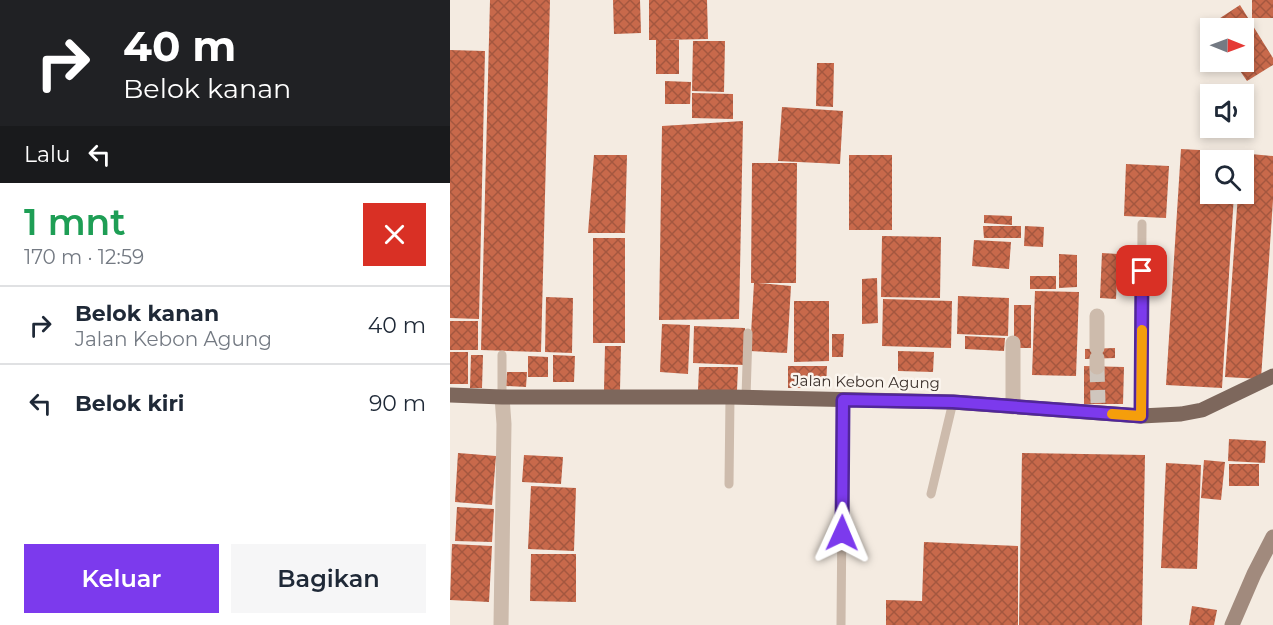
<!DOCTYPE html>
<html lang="id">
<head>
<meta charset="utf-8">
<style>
	body { margin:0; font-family:Montserrat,sans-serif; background:#f6f6f7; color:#1f2937; height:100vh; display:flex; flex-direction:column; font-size:22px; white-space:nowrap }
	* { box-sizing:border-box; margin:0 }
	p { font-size:20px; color:#747a83 }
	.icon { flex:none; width:33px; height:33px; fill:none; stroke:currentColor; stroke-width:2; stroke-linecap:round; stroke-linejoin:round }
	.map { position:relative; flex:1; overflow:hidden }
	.panel { display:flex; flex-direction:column; background:#fff; width:450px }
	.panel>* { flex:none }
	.guide { background:#202124; color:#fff; overflow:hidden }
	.needle { width:39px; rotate:91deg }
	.buttons { position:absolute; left:750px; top:18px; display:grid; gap:12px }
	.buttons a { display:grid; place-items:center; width:54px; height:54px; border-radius:0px; background:#fff; box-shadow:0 3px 9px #0003; font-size:30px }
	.pin { position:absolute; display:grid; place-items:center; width:51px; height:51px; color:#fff; margin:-26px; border-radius:12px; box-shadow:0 3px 9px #0006 }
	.me { position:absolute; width:66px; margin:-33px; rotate:1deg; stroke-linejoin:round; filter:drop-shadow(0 0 4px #0008) }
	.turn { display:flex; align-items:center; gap:21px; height:126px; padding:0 24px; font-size:27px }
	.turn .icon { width:78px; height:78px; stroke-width:2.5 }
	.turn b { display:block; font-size:42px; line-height:51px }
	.then { display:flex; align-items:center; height:57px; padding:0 24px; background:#0003; gap:12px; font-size:22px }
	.round { display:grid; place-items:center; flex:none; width:63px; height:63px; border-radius:0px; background:#f6f6f7 }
	.headline { display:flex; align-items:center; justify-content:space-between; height:102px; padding:0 24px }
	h1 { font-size:36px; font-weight:600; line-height:45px; color:#1e9e55 }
	.action { display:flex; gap:12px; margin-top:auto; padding:12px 24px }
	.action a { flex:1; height:69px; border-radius:0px; background:#7c3aed; color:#fff; font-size:24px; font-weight:600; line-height:69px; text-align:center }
	.action a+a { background:#f6f6f7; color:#1f2937 }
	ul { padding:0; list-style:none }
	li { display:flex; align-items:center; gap:18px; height:78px; padding:0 24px; border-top:2px solid #e0e1e3 }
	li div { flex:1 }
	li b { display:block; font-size:22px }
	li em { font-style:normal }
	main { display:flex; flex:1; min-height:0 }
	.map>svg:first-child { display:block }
</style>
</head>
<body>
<main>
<section class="panel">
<div class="guide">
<div class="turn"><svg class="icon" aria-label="right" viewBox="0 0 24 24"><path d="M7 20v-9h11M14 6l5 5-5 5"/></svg><div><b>40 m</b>Belok kanan</div></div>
<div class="then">Lalu<svg class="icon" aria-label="left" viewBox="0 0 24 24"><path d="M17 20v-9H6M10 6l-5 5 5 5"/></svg></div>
</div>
<div class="headline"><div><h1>1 mnt</h1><p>170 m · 12:59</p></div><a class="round" style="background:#d93025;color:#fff"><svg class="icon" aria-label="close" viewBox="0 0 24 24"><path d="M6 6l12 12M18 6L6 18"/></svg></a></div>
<ul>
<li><svg class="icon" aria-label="right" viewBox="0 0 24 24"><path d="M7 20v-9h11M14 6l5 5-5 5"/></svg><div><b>Belok kanan</b><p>Jalan Kebon Agung</p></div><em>40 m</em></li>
<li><svg class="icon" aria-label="left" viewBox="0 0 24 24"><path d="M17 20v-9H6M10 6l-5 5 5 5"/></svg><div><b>Belok kiri</b></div><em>90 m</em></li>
</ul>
<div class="action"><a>Keluar</a><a>Bagikan</a></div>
</section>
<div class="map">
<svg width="823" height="625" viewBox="0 0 823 625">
	<defs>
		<pattern id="building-cross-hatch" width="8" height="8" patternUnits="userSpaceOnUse" patternTransform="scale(1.5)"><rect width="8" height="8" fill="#c8694b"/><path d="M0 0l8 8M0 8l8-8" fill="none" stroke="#a4573f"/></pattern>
	</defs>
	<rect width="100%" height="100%" fill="#f4ebe1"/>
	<path fill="url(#building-cross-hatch)" d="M40,0h60l-9,352 -60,-2z
		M163,0h27l1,33 -27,1z
		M199,0h58l1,39 -47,1h18v34h-23v-34h-7z
		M802,0h21v18h-21z
		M790,5l33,53v7l-26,16 -13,-19h10v-34h-30l-3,-4z
		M243,41h32l-1,51 -32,-1z
		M0,50l35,1 -6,268 -29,-1z
		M367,63h17l-1,44 -17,-1z
		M215,81l26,1 -1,22h-25z
		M242,93l41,1v25l-41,-1z
		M332,107l61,4 -3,53 -62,-3z
		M293,121l-4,198 -80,1 3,-194z
		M731,149l55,3v8h-26v34h24l-12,194 -56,-3z
		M790,153l33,3v44l-12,179 -36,-2 13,-183h6v-34h-4z
		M144,155h33l-2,78h-37z
		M399,155h43v75h-43z
		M302,163h45l-1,120h-38l33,3 -4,67 -37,-2 4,-68h-3z
		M676,164l43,2 -3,52 -42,-2z
		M534,215l28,1v9l-28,-2z
		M533,226h38v12h-37z
		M575,226l19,1 -1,20 -19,-1z
		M432,236l59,1 -1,61 -59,-1z
		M143,238h32v105h-32z
		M524,240l37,2 -2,27 -37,-3z
		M652,253l16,1 -2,45 -16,-1z
		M609,254l18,1v32l-18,1z
		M580,276h26v13h-26z
		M427,278l1,45 -16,1v-45z
		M585,291l44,1 -3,84 -44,-1z
		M508,296l51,2 -1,38 -51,-2z
		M96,297l27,1 -1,55 -27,-1z
		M433,299l69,2 -1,47 -69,-2z
		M344,301h35v60l-35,1z
		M564,305h17v43h-17z
		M0,321h28v29h-28z
		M212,324l28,1 -2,49 -28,-2z
		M244,326l51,2 -1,37 -51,-2z
		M382,334h12l-1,23h-11z
		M515,336l40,2 -1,13 -39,-2z
		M155,346h16l-1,44h-16z
		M665,348v10l-30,1v-10z
		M448,351l36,1 -1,20 -35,-1z
		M0,352h18v32h-18z
		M21,355h12l-1,33h-12z
		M103,355l22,1 -1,26h-21z
		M78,356l20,1v20h-20z
		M338,366h39l-1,22h-38z
		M634,366l40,1 -1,37h-39z
		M249,367h39l-1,23h-39z
		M57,372h20l-1,15 -20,-1z
		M779,439l37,2 -1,22 -37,-2z
		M8,453l38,3 -4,49 -37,-3z
		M572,453l123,2 -3,170h-123z
		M74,455l39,2 -2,27 -39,-2z
		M754,460l21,2 -4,38 -20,-2z
		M716,463l35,2 -4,104 -36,-1z
		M779,464h30v22h-30z
		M81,486l45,2 -2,63 -46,-2z
		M7,507l37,2 -2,33 -37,-1z
		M474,542l94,4v79h-132v-25l36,1z
		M2,544l40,2 -3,56 -39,-2z
		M81,554h45v48l-46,-1z
		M742,606l25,4 -3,15h-25z"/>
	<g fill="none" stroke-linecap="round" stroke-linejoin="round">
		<path stroke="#cfc6bd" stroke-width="15" stroke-dasharray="15 8" stroke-linecap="butt" d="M647,367l1,36"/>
		<path stroke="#cdbbac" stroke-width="9" d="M52,355v42
			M296,397l2,-64
			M691,416l1,-192
			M279,484l1,-87
			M481,494l22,-92
			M391,625l2,-224"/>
		<path stroke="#cdbbac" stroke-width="15" d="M647,316v32
			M647,367v-9
			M563,407v-64
			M51,625l3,-201 -2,-27"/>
		<path stroke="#a18a7d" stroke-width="15" d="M782,625l22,-51 19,-37"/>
		<path stroke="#7d675c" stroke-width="15" d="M0,395l52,2h228l223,5 188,14 40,-2 21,-4 71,-34"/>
	</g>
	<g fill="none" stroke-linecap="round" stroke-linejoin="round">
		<g stroke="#51269a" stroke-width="15">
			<path id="route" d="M392,533l1,-133 110,2 188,14 1,-145"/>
		</g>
		<use href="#route" stroke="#7c3aed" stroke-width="10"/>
		<path stroke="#f59e0b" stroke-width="10" d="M662,414l29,2 1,-86"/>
	</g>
	<g text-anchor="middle" stroke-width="5" stroke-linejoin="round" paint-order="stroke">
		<g font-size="15" fill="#3b302b" stroke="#fbf5ee">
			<text transform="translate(416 382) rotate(1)" y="5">Jalan Kebon Agung</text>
		</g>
	</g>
</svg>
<div class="buttons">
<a><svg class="needle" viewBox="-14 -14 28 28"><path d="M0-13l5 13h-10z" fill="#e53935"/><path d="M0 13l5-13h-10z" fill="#747a83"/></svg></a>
<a><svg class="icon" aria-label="sound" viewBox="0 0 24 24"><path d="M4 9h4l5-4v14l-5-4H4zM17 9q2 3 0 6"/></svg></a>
<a><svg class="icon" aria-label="search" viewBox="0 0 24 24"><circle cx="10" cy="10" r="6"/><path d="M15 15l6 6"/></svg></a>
</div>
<div class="pin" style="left:692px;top:271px;background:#d93025"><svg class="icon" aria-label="arrive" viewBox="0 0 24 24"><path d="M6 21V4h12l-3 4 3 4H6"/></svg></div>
<svg class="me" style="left:392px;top:533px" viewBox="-20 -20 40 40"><path d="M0-17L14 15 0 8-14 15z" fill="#7c3aed" stroke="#fff" stroke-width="4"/></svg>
</div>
</main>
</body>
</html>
